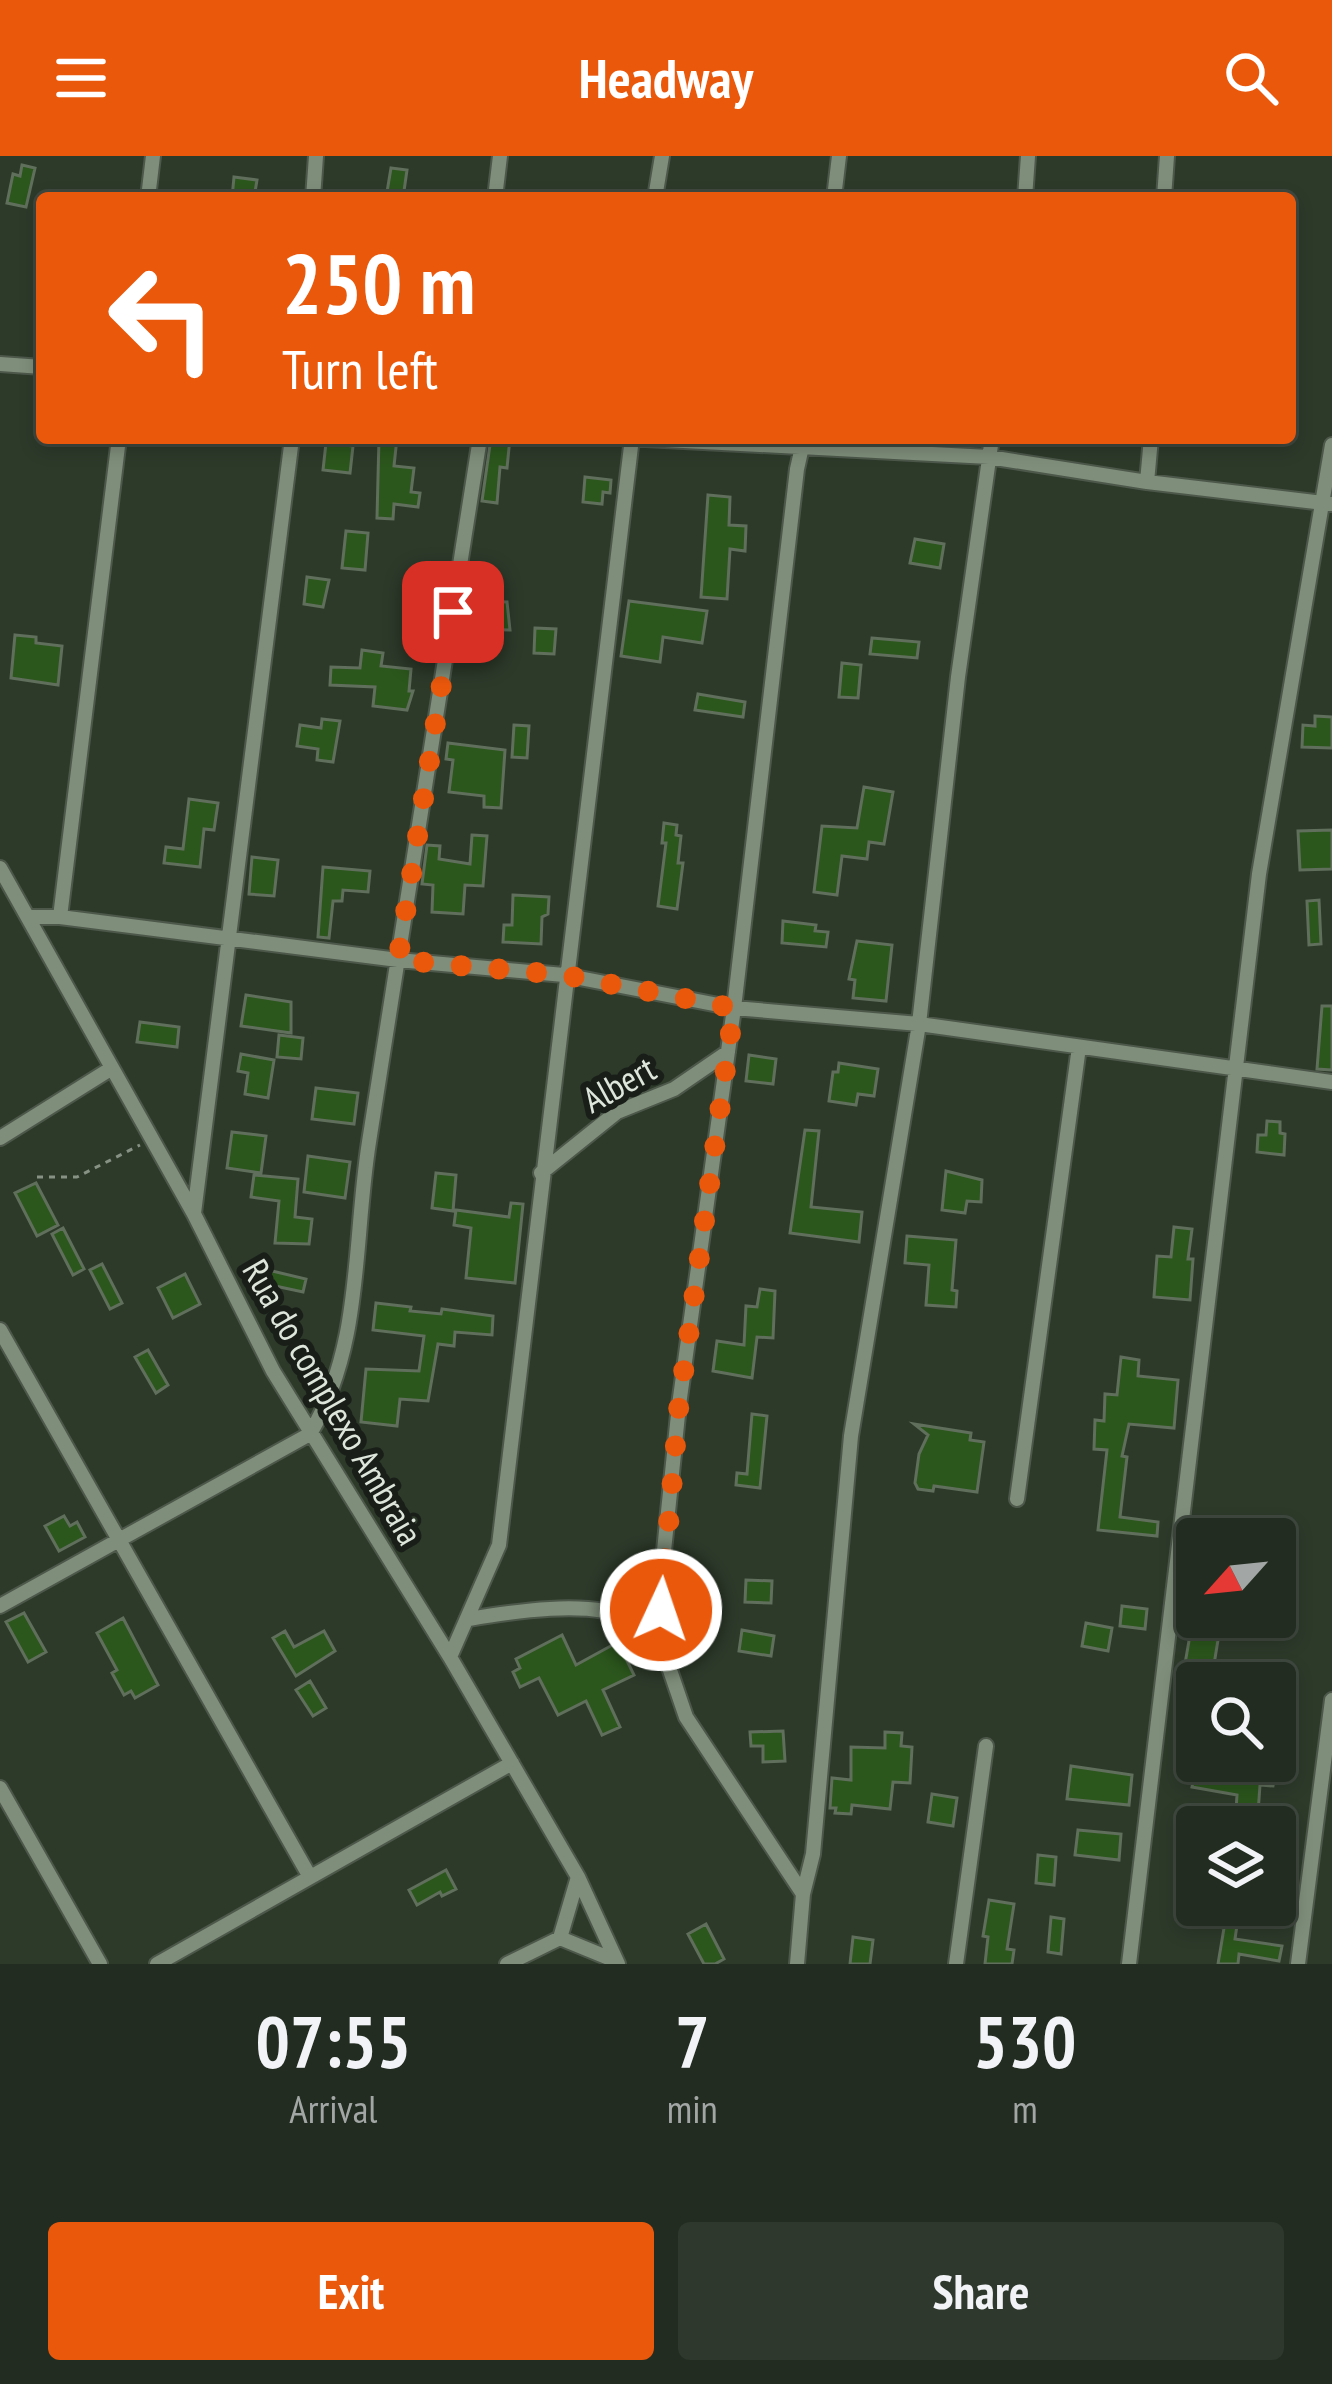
<!DOCTYPE html>
<html lang="en">
<head>
<meta charset="utf-8">
<style>
	body { margin:0; font-family:"PT Sans Narrow",sans-serif; background:#2e382d; color:#f1f3f6; height:100vh; display:flex; flex-direction:column; font-size:45px; white-space:nowrap }
	* { box-sizing:border-box; margin:0 }
	p { font-size:39px; color:#a2a7a5 }
	.icon { flex:none; width:66px; height:66px; fill:none; stroke:currentColor; stroke-width:2; stroke-linecap:round; stroke-linejoin:round }
	.map { position:relative; height:1808px; overflow:hidden }
	.sheet { display:flex; flex-direction:column; background:#222c20; flex:1 }
	.sheet>* { flex:none }
	.banner { position:absolute; left:36px; top:36px; width:1260px; height:252px; border-radius:12px; box-shadow:0 6px 18px #0003,0 0 0 3px #3f483e; background:#ea580c; color:#fff; overflow:hidden }
	.needle { width:78px; rotate:243deg }
	.buttons { position:absolute; left:1176px; top:1362px; display:grid; gap:24px }
	.buttons a { display:grid; place-items:center; width:120px; height:120px; border-radius:12px; background:#222c20; box-shadow:0 6px 18px #0003,0 0 0 3px #3f483e; font-size:60px }
	.pin { position:absolute; display:grid; place-items:center; width:102px; height:102px; color:#fff; margin:-51px; border-radius:24px; box-shadow:0 6px 18px #0006 }
	.me { position:absolute; width:132px; margin:-66px; rotate:3deg; stroke-linejoin:round; filter:drop-shadow(0 0 9px #0008) }
	.turn { display:flex; align-items:center; gap:42px; height:252px; padding:0 48px; font-size:54px }
	.turn .icon { width:156px; height:156px; stroke-width:2.5 }
	.turn b { display:block; font-size:84px; line-height:102px }
	.eta { display:flex; justify-content:space-evenly; align-items:center; height:204px; text-align:center }
	.eta b { font-size:72px; font-weight:700; line-height:84px }
	.cta { display:flex; gap:24px; margin-top:auto; padding:24px 48px }
	.cta a { flex:1; height:138px; border-radius:12px; background:#ea580c; color:#fff; font-size:48px; font-weight:700; line-height:138px; text-align:center }
	.cta a+a { background:#2e382d; color:#f1f3f6 }
	header { display:flex; justify-content:space-between; align-items:center; height:156px; padding:0 48px; background:#ea580c; color:#fff; font-size:54px; font-weight:700 }
	.map>svg:first-child { display:block }
</style>
</head>
<body>
<header><svg class="icon" aria-label="menu" viewBox="0 0 24 24"><path d="M4 6h16M4 12h16M4 18h16"/></svg>Headway<svg class="icon" aria-label="search" viewBox="0 0 24 24"><circle cx="10" cy="10" r="6"/><path d="M15 15l6 6"/></svg></header>
<div class="map">
<svg width="1332" height="1808" viewBox="0 0 1332 1808">
	<rect width="100%" height="100%" fill="#2d3a2a"/>
	<path fill="#2b561c" stroke="#606e5c" stroke-width="3" d="M22,9l13,3 -9,39 -19,-4 6,-29 7,2z
		M391,12l16,2 -4,28h-17z
		M234,21l23,3 -3,18h-22z
		M379,282h18l-3,28 20,2 -3,24 9,1 -2,14 -24,-3 -1,15 -16,-1z
		M491,282h19l-3,30 -7,-1 -3,36 -15,-2z
		M326,287l27,3 -3,27 -27,-3z
		M585,321l26,3 -1,13 -7,-1 -1,12 -19,-2z
		M708,339l22,2 -1,28 17,1 -1,25 -15,-2 -3,50 -26,-2z
		M346,375l22,2 -3,37 -23,-2z
		M915,383l29,5 -4,24 -30,-5z
		M307,421l22,3 -6,27 -19,-3z
		M476,445l31,1 3,28 -35,-1z
		M629,445l78,10 -5,32 -39,-6 -3,25 -39,-6z
		M535,472l21,1 -2,25 -20,-1z
		M15,479l21,2v6l26,3 -4,39 -47,-7z
		M872,482l47,4 -2,16 -47,-4z
		M362,494l21,3 -2,13 30,3 -2,22h4l-6,19 -34,-4 2,-19 -45,-2 1,-18 29,1z
		M842,507l19,2 -3,33 -19,-1z
		M698,538l47,8 -2,15 -48,-7z
		M1315,560l17,1v31l-30,-1 1,-22 12,1z
		M322,563l18,2 -7,41 -16,-2 1,-11 -21,-3 3,-21 21,3z
		M514,569l15,1 -2,32 -15,-1z
		M448,587l57,7 -4,58 -17,-1v-11l-35,-4 4,-32 -7,-1z
		M864,631l29,5 -9,52 -15,-2 -2,17 -25,-3 -5,39 -23,-3 8,-66 35,2z
		M189,643l29,4 -4,27 -10,-1 -4,38 -36,-4 2,-16 17,2z
		M664,667l13,2 -1,10 5,1 -3,27h5l-6,46 -19,-3 8,-63h-4z
		M1332,674v39l-32,1 -2,-39z
		M472,679l15,1 -4,50 -18,-1 -2,29 -31,-2 1,-27 -11,-1 5,-39 13,1 -1,13 31,5z
		M252,701l26,3 -4,36 -25,-2z
		M323,711l47,4 -2,21 -25,-2 -1,11h-9l-4,37 -11,-1z
		M513,739l36,2 -1,17 -6,3 -1,27 -38,-2 1,-17h8z
		M1319,744l2,44 -12,1 -2,-44z
		M783,765l33,4 -1,6 13,1 -2,15 -44,-4z
		M857,785l35,4 -6,56 -33,-3 2,-18 -6,-1z
		M246,839l45,7v31l-50,-7z
		M1322,850h10v64l-15,-1z
		M140,866l39,5 -2,20 -40,-5z
		M279,879l24,3 -2,21 -24,-2z
		M241,898l33,6 -6,38 -23,-4 3,-21 -10,-2z
		M749,899l27,4 -3,25 -27,-3z
		M839,907l39,6 -4,27 -16,-2 -2,11 -27,-4 4,-29h5z
		M316,932l42,5 -4,31 -42,-5z
		M1267,965l13,1v11l5,1 -1,21 -27,-3 1,-17h8z
		M805,974l14,1 -8,76 51,5 -3,30 -69,-9z
		M232,976l34,4 -5,37 -34,-5z
		M308,1000l42,6 -5,36 -41,-6z
		M946,1015l36,9 -1,22 -14,-1 -2,12 -23,-3z
		M436,1017l20,2 -3,36 -21,-3z
		M254,1019l44,4 -3,38 17,2 -3,25 -34,-1 4,-42 -28,-4z
		M36,1027l22,42 -21,11 -22,-43z
		M511,1047l12,1 -8,79 -49,-5 5,-50 -17,-3 2,-15 53,7z
		M1174,1071l18,2 -4,30h5l-3,41 -36,-3 3,-41 14,1z
		M63,1072l21,41 -11,6 -21,-41z
		M907,1080l49,4 -4,50 5,1 -1,16 -30,-2 3,-40 -24,-2z
		M102,1108l20,39 -12,6 -20,-39z
		M268,1114l38,9 -3,13 -37,-8z
		M185,1118l15,30 -27,14 -15,-30z
		M760,1133l15,2 -2,47 -16,-1 -5,41 -39,-7 4,-30 27,4 2,-39 11,1z
		M376,1147l35,4 -1,4 31,3 1,-5 51,7 -1,19 -37,-3 -1,14 -16,-2 -10,57 -28,-2 -3,27 -36,-4 5,-53 53,2 5,-35 -51,-6z
		M148,1194l20,35 -12,8 -21,-36z
		M1121,1201l18,3 -1,16 40,4 -4,48 -45,-4 -7,32 5,1 -7,60 38,5 -1,14 -59,-6 9,-80 -13,-1 1,-29 9,1 1,-27 12,1z
		M752,1258l15,2 -7,72 -24,-3 1,-12 10,1z
		M914,1268l57,9 -1,7 14,2 -7,50 -43,-6 -1,5 -15,-2 -3,-6 4,-29 9,-19z
		M64,1360l6,10 7,-4 8,15 -26,14 -14,-25z
		M746,1424l26,1 -1,22 -26,-1z
		M1122,1450l25,3 -2,20 -25,-3z
		M24,1457l22,39 -18,10 -22,-40z
		M123,1462l35,67 -23,13 -4,-7 -7,4 -12,-22 5,-3 -20,-37z
		M1086,1467l26,5 -4,23 -26,-5z
		M742,1474l32,6 -3,20 -32,-5z
		M285,1475l9,16 30,-16 11,20 -39,25 -23,-38z
		M562,1479l14,30 42,-23 16,33 -31,15 17,37 -18,8 -16,-34 -28,14 -19,-37 -19,9 -7,-15 7,-4 -4,-9z
		M1190,1479l28,5 -7,43 -29,-2z
		M310,1525l16,27 -13,8 -17,-26z
		M783,1575l2,30 -22,1v-16h-12l-1,-14z
		M885,1576l17,1 -1,13 11,1 -2,36 -17,-1 -3,27 -38,-4 -1,9 -16,-1 1,-5h-6l2,-30 19,2v-33l34,1z
		M1245,1605h32l-4,25 -13,-1 -3,42 -22,-2 2,-30 -45,-8 4,-19 47,9z
		M1071,1610l61,9 -3,30 -62,-6z
		M932,1638l25,4 -4,28 -25,-4z
		M1078,1674l43,4 -2,26 -44,-5z
		M1038,1699l18,2 -2,28 -18,-2z
		M446,1714l10,19 -14,7 -2,-4 -23,13 -8,-15z
		M989,1744l25,4 -7,45 7,1 -2,14h-27l3,-27 -5,-1z
		M1205,1749h35l-5,34 47,7 -3,15 -40,-7 -1,10h-20l6,-36 -21,-3z
		M1051,1761l13,2 -3,35 -13,-2z
		M706,1768l18,35 -9,5h-11l-16,-30z
		M853,1781l20,3 -3,24h-20z"/>
	<g fill="none" stroke-linecap="round" stroke-linejoin="round">
		<g stroke="#4d584b" stroke-width="18">
			<path id="street" d="M148,42l5,-42
				M313,42l3,-42
				M495,42l5,-42
				M655,42l7,-42
				M834,42l5,-42
				M1025,42l3,-42
				M1164,42l3,-42
				M0,208l42,3
				M627,282l362,19 158,25 185,22
				M1147,326l4,-44
				M0,712l194,346 79,157 177,286 128,220 40,87
				M28,761h32l338,43 166,15 170,33 185,16 413,58
				M60,761l59,-479
				M0,982l112,-70
				M541,1017l76,-61 57,-23 54,-37
				M194,1057l98,-775
				M0,1174l310,547
				M1017,1343l62,-452
				M0,1450l310,-172c53,-89 43,-192 59,-292 37,-235 74,-469 111,-704
				M469,1463c41,-7 122,-20 160,0 11,6 21,15 31,22
				M450,1501l49,-112 133,-1107
				M0,1632l100,176
				M803,1738l-117,-177 -26,-76 1,-61 18,-175 55,-397 63,-539 7,-31
				M560,1782l56,23
				M157,1808l355,-201
				M507,1808l53,-26 18,-61
				M797,1808l6,-70 10,-40 38,-418 68,-412 39,-347 34,-239
				M956,1808l30,-218
				M1129,1808l130,-1090 73,-429
				M1298,1808l34,-264"/>
		</g>
		<path stroke="#879184" stroke-width="3" stroke-dasharray="6 6" stroke-linecap="butt" d="M37,1021h40l63,-32"/>
		<use href="#street" stroke="#7f8e7b" stroke-width="14"/>
	</g>
	<g fill="none" stroke-linecap="round" stroke-linejoin="round">
		<path stroke="#ea580c" stroke-width="21" stroke-dasharray="0 37.8" d="M453,456l-55,348 166,15 170,33 -55,397 -18,205"/>
	</g>
	<g text-anchor="middle" stroke-width="12" stroke-linejoin="round" paint-order="stroke">
		<g font-size="36" fill="#dee6dc" stroke="#191f18">
			<text transform="translate(619 928) rotate(-29)" y="13">Albert</text>
			<text transform="translate(333 1246) rotate(60)" y="13">Rua do complexo Ambraia</text>
		</g>
	</g>
</svg>
<div class="buttons">
<a><svg class="needle" viewBox="-14 -14 28 28"><path d="M0-13l5 13h-10z" fill="#e53935"/><path d="M0 13l5-13h-10z" fill="#a2a7a5"/></svg></a>
<a><svg class="icon" aria-label="search" viewBox="0 0 24 24"><circle cx="10" cy="10" r="6"/><path d="M15 15l6 6"/></svg></a>
<a><svg class="icon" aria-label="layers" viewBox="0 0 24 24"><path d="M12 4l9 5-9 5-9-5zM3 14l9 5 9-5"/></svg></a>
</div>
<div class="pin" style="left:453px;top:456px;background:#d93025"><svg class="icon" aria-label="arrive" viewBox="0 0 24 24"><path d="M6 21V4h12l-3 4 3 4H6"/></svg></div>
<svg class="me" style="left:661px;top:1454px" viewBox="-20 -20 40 40"><circle r="17" fill="#ea580c" stroke="#fff" stroke-width="3"/><path d="M0-11L8 9 0 5-8 9z" fill="#fff"/></svg>
<div class="banner">
<div class="turn"><svg class="icon" aria-label="left" viewBox="0 0 24 24"><path d="M17 20v-9H6M10 6l-5 5 5 5"/></svg><div><b>250 m</b>Turn left</div></div>
</div>
</div>
<section class="sheet">
<div class="eta">
<div><b>07:55</b><p>Arrival</p></div>
<div><b>7</b><p>min</p></div>
<div><b>530</b><p>m</p></div>
</div>
<div class="cta"><a>Exit</a><a>Share</a></div>
</section>
</body>
</html>
